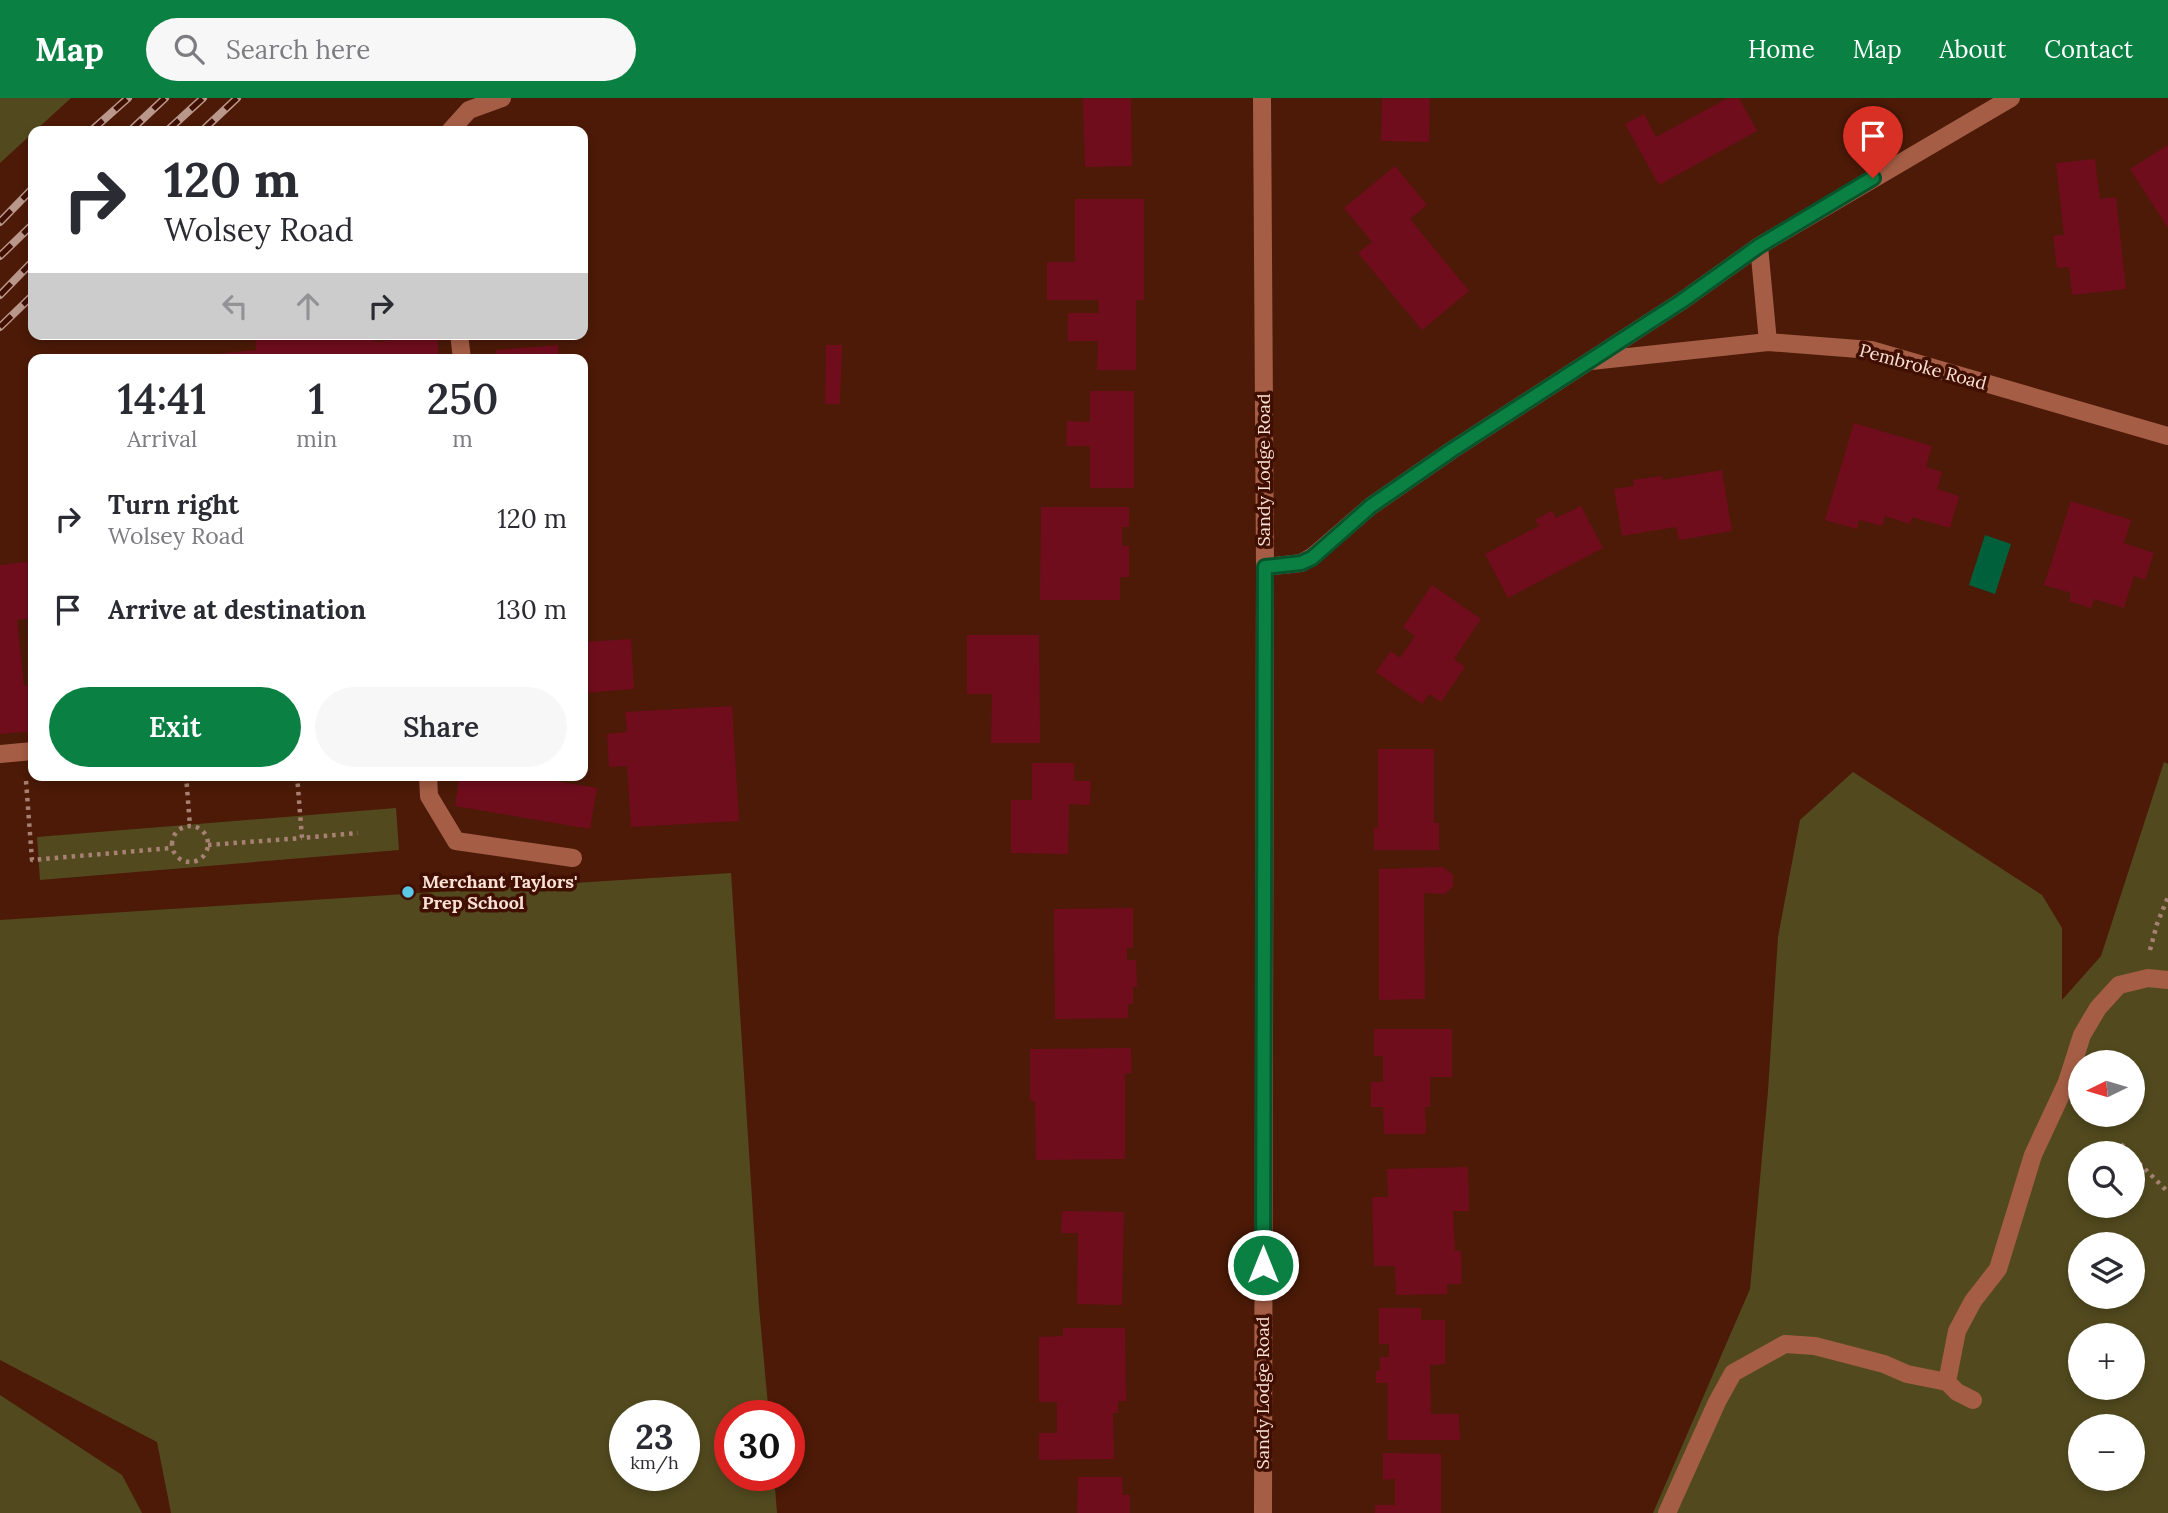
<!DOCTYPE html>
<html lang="en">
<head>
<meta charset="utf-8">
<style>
	body { margin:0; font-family:Lora,serif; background:#f7f7f7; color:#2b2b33; height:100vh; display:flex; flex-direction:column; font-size:26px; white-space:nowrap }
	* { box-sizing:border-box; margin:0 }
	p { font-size:23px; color:#7c7c81 }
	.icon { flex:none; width:38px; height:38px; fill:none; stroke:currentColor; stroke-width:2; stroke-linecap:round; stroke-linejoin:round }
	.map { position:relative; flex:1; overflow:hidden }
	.drawer { position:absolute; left:28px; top:256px; width:560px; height:427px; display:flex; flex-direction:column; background:#fff; border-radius:14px; box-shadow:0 4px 10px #0003 }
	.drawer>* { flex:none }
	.hud { position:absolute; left:28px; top:28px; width:560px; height:214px; border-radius:14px; box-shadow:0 4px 10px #0003; background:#fff; color:#2b2b33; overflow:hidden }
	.needle { width:46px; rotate:265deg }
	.buttons { position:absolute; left:2068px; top:952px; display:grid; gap:14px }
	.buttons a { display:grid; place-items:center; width:77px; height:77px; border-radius:50%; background:#fff; box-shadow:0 4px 10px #0003; font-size:35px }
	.speed { position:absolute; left:609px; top:1302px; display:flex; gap:14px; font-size:35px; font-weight:700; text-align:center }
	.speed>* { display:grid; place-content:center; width:91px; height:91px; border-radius:50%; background:#fff; box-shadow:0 4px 10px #0003; line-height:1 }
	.speed small { font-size:18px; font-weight:400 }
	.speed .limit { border:10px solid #d22; background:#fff; color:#111 }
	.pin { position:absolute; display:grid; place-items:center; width:60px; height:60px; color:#fff; margin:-72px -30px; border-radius:50% 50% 50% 0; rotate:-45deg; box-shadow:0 0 7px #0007 }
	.pin .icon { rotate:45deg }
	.me { position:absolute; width:77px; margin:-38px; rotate:0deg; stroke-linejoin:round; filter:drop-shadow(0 0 5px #0008) }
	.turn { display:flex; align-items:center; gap:24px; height:147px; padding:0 21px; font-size:32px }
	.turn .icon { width:91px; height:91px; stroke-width:2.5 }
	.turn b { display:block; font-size:49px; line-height:60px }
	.lanes { display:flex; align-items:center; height:66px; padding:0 21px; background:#0003; justify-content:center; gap:35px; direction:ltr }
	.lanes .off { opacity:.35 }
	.eta { display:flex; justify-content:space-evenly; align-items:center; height:119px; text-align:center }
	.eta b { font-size:42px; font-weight:600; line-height:49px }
	.action { display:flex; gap:14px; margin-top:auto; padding:14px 21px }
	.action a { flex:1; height:80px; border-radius:42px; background:#0b8043; color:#fff; font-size:28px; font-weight:600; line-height:80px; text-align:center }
	.action a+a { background:#f7f7f7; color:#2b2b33 }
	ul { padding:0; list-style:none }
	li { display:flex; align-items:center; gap:21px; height:91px; padding:0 21px }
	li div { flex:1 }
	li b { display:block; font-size:26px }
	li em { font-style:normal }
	header { display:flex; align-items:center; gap:42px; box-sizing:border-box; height:98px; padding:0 35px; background:#0b8043; color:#fff }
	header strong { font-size:33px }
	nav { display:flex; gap:38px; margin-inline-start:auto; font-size:24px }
	.search { width:490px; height:63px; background:#f7f7f7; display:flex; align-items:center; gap:18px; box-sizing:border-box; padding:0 24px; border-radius:38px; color:#7c7c81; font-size:26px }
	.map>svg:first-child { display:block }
</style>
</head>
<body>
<header>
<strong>Map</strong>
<div class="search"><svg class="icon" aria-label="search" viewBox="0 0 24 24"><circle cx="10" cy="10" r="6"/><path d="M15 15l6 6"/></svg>Search here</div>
<nav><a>Home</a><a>Map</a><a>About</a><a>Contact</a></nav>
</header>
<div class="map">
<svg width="2168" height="1415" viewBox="0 0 2168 1415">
	<rect width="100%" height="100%" fill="#4c1a07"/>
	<path fill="#524a1e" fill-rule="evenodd" d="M0,0h71l-71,65z
		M2164,664l4,2v749h-515l97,-224 18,-198 10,-154 22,-117 53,-48 189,123 20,33v72l39,-44zM2081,964h52v53h-52zM2081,1055h52v53h-52zM2081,1146h52v53h-52zM2081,1237h52v53h-52zM2081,1328h52v53h-52z
		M396,710l3,42 -359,30 -3,-43z
		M731,775l28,434 10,109h-39v59h44l3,38h-606l-14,-71 -157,-82v-440zM625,1318h59v59h-59z
		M0,1297l122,80 20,38h-142z"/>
	<path fill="#00603c" d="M1985,437l26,9 -16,50 -26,-9z"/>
	<path fill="#700d1d" d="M1083,0h48l1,68 -47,1z
		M1382,0h48l-1,44 -48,-1z
		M1728,0h11l18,33 -98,54 -34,-61 19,-10 12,23z
		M2168,47v83l-38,-59z
		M2095,61l5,40 16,-2 10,92 -54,6 -3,-28 -12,1 -4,-32 11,-1 -8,-72z
		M1395,68l32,39 -17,14 59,72 -47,39 -64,-77 14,-11 -28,-34z
		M1075,101h69v101h-8v70h-39l1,-29h-30v-28h31l-1,-13h-51v-38h28z
		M271,236h102l1,8 63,-7 2,24h-251l-1,-2 69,-7 -1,-14z
		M558,247l1,14h-63v-9z
		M826,247h16l-2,59h-15z
		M1090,293h44v97h-44v-42h-24l1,-25 23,1z
		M1854,325l78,23 -6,21 16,5 -5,17 22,7 -9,32 -38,-11 -2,7 -25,-8 -3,10 -23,-6 -2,9 -32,-9z
		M1722,372l10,61 -53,9 -3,-13 -54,9 -8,-47 20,-3 -1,-6 29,-4v4z
		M2071,403l60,19 -7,23 30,10 -9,27 -11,-4 -10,32 -30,-9 -3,9 -22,-7 2,-8 -27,-8z
		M1581,408l22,42 -95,50 -23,-44 54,-28 -4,-6 17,-9 4,7z
		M1041,409h88v20h-7v19h7v31h-9v23h-80z
		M33,463v57l-16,2 7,66 9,-1v46l-33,3v-169z
		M1432,487l49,34 -27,40 11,8 -24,35 -12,-8 -7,10 -46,-32 15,-21 9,7 15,-22 -12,-9z
		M967,537h72l1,108h-49l1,-49h-25z
		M631,541l3,50 -51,4v-51z
		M732,608l7,115 -108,6 -4,-61 -18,1 -2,-33 20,-2 -2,-20z
		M1378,651h56v74h5v27h-65v-22h4z
		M1032,665h42v18h17l-1,24 -21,-1 -1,50 -57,-1v-53h21z
		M460,677h58l79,13 -7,41 -135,-23z
		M1443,769l10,8v11l-8,8 -21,-1 1,106 -46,1v-131z
		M1133,810v40l-6,-1v13h9l1,27h-4v17h-5v14l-73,1 -1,-110z
		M1374,931h78v48h-22v30h-5l1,27h-42l-1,-27h-12v-25h12v-26h-9z
		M1131,950l1,25h-7v86l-89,1 -1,-59h-5v-52z
		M1468,1069l1,44h-16l2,40 6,-1 1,34h-15v10l-51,1 -1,-29h-21l-2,-69h16l-1,-28z
		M1062,1113l62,1 -2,93 -45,-1 1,-71h-17z
		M1379,1210h42v12h24v44l-15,1 1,49h28l1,26h-72v-57h-12v-12h4v-14h9v-13h-10z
		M1063,1230h62l1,73h-8v12h-5l1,46 -75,1v-27h18v-31h-18v-65l24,-1z
		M1383,1355l58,1v59h-66v-8h20v-26l-12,1z
		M1078,1379h44l1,18h7v18h-53z"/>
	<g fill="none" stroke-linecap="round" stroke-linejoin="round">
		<path stroke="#a78274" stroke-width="4.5" stroke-dasharray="3.5 5" stroke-linecap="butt" d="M186,677l4,51
			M297,677l5,63 56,-5
			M26,683l6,79 140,-12
			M172 746a18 18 0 1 1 36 0a18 18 0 1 1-36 0Z
			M208,747l94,-7
			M2150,852l7,-26 11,-27
			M2121,1046l9,9
			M2133,1059l35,35"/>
		<path stroke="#a55e45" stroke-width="18" d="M1262,0l3,469 -2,946
			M450,33l19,-21 33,-12
			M1759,148l9,96
			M459,236l3,25
			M1591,263l177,-19 103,8 297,86
			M1265,469l36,-4 11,-6 59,-51 81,-56 230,-149 77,-55 252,-148
			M0,656l33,-3
			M428,677l1,21 27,45 117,17
			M1947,1284l10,-51 16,-30 25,-32 35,-114 34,-73 15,-47 16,-27 21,-23 29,-7 20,2
			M1667,1415l50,-111 16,-29 52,-29 30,2 69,18 23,10 40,8 10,10 16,8"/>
		<g stroke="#ba978b" stroke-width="8">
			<path id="rail" d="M91,33l37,-33
				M130,33l35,-33
				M167,33l36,-33
				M202,33l35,-33
				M0,124l33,-34
				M0,158l33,-32
				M0,197l33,-34
				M0,229l33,-32"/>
		</g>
		<use href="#rail" stroke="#400f00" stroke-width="5" stroke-dasharray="16" stroke-linecap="butt"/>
	</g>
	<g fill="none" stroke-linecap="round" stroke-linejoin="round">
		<g stroke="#07532c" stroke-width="18">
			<path id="route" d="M1263,1167l2,-698 36,-4 11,-5 59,-52 81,-56 230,-149 77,-55 114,-68"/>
		</g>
		<use href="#route" stroke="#0b8043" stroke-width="12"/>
	</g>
	<circle fill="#5bc8e7" stroke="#400f00" stroke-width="2.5" cx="408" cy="794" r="7"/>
	<g text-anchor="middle" stroke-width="7" stroke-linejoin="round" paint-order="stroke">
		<g font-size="18" fill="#fae1d8" stroke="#400f00">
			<text transform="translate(1923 269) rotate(15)" y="6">Pembroke Road</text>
			<text transform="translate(1264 372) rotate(-90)" y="6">Sandy Lodge Road</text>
			<text transform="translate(1263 1295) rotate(-90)" y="6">Sandy Lodge Road</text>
		</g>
		<g font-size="18" font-weight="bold" fill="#fae1d8" stroke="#400f00" text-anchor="start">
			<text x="422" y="790">Merchant Taylors'<tspan x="422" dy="21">Prep School</tspan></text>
		</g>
	</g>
</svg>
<div class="buttons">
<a><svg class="needle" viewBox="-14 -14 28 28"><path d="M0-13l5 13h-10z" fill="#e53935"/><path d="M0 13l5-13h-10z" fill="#7c7c81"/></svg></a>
<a><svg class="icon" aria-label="search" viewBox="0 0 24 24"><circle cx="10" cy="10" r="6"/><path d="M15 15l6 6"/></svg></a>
<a><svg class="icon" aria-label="layers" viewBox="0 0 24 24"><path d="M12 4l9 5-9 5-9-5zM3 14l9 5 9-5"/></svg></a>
<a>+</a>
<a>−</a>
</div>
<div class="speed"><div>23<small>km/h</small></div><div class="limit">30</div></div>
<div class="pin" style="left:1873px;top:80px;background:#d93025"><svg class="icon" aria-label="arrive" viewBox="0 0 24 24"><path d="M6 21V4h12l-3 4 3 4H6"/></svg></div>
<svg class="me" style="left:1263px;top:1167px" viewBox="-20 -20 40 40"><circle r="17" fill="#0b8043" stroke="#fff" stroke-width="3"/><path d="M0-11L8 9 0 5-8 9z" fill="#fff"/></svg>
<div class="hud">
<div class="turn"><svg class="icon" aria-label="right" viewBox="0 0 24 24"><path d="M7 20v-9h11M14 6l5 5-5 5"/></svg><div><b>120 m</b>Wolsey Road</div></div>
<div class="lanes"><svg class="icon off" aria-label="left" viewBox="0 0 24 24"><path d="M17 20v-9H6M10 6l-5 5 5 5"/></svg><svg class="icon off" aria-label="ahead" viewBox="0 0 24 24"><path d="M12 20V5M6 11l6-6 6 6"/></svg><svg class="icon" aria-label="right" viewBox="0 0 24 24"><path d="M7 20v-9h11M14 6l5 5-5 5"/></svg></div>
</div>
<section class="drawer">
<div class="eta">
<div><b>14:41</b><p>Arrival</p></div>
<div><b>1</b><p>min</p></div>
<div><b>250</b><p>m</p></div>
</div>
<ul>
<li><svg class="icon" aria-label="right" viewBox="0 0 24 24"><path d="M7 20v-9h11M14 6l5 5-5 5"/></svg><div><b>Turn right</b><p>Wolsey Road</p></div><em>120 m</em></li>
<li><svg class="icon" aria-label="arrive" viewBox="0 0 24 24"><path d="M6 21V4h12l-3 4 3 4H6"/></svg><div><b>Arrive at destination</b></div><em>130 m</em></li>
</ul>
<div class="action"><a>Exit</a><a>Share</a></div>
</section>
</div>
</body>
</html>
